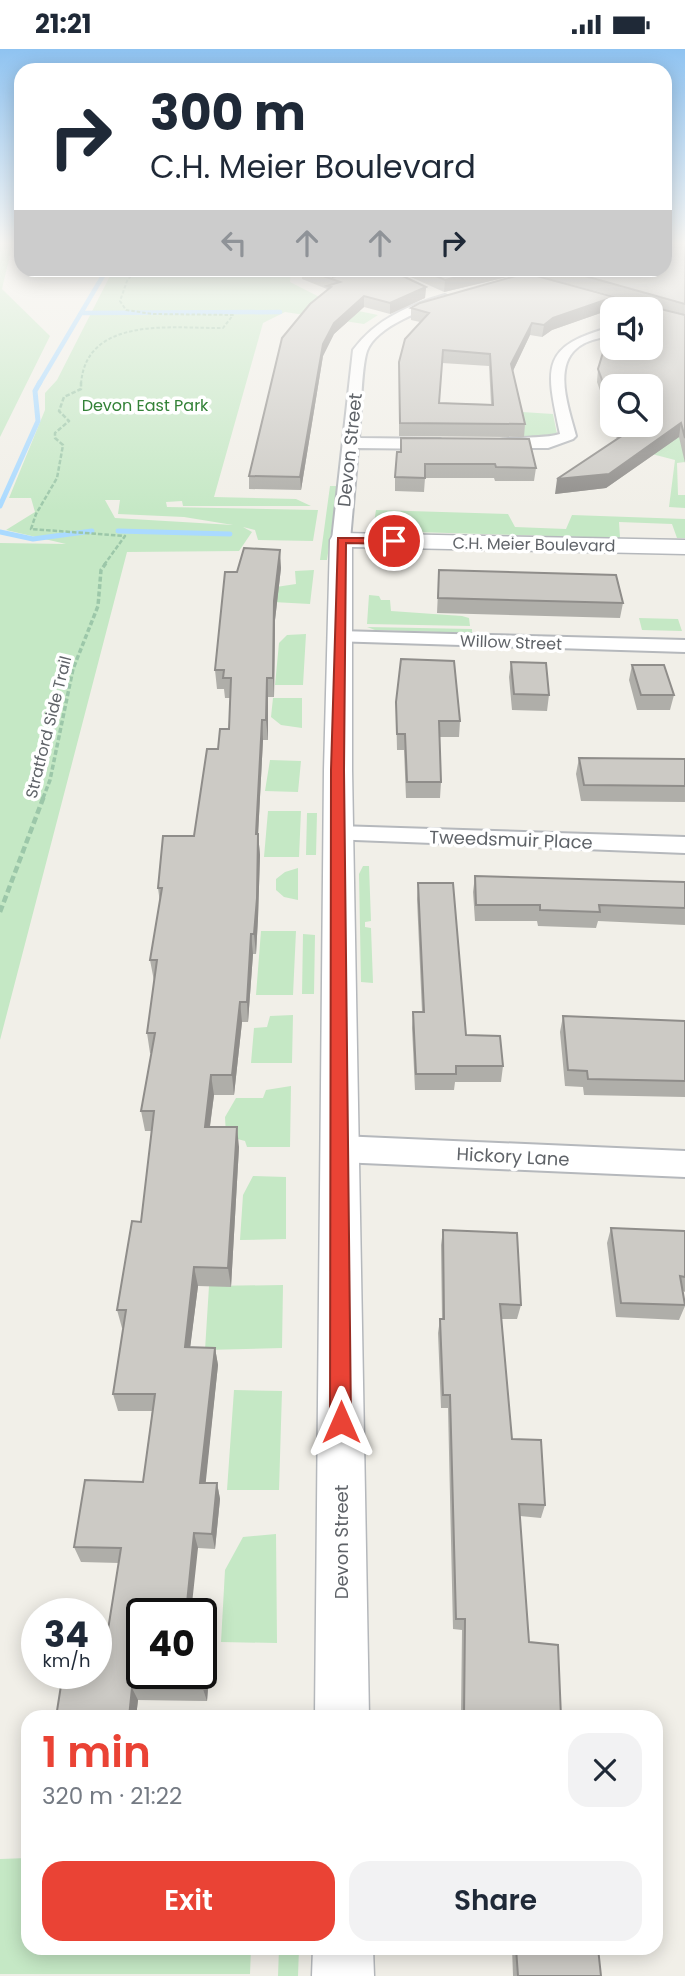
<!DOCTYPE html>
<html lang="en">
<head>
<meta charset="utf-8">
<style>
	body { margin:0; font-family:Poppins,sans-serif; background:#f2f2f3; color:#1f2937; height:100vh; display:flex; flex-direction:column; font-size:26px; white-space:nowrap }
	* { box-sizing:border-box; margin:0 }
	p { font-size:23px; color:#747a83 }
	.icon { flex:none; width:38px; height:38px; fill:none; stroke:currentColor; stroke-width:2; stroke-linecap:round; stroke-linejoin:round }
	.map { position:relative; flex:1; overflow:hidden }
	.panel { position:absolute; left:21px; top:1661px; width:642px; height:245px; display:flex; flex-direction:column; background:#fff; border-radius:21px; box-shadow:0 4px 18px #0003 }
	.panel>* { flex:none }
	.banner { position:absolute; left:14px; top:14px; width:658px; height:214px; border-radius:21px; box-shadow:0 4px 18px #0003; background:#fff; color:#1f2937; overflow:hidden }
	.controls { position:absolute; left:600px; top:248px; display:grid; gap:14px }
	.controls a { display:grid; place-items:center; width:63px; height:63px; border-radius:14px; background:#fff; box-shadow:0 4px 18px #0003; font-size:35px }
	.speed { position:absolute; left:21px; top:1549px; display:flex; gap:14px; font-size:35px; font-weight:700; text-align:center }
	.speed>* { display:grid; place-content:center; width:91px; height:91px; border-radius:50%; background:#fff; box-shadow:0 4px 18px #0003; line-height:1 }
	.speed small { font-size:18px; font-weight:400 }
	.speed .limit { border:4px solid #111; border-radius:10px; background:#fff; color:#111 }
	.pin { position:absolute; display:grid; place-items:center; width:60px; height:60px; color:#fff; margin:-30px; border:4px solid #fff; border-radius:50%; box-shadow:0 2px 7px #0007 }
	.me { position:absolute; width:77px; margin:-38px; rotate:0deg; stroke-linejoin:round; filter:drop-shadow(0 0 5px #0008) }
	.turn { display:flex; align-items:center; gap:24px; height:147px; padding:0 21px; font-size:32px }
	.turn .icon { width:91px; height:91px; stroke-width:2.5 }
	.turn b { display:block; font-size:49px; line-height:60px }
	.lanes { display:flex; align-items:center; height:66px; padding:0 21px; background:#0003; justify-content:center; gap:35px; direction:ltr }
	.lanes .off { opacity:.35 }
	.round { display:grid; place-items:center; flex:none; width:74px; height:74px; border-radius:21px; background:#f2f2f3 }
	.summary { display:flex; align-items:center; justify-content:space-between; height:119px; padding:0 21px }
	h1 { font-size:42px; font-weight:600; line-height:52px; color:#ea4335 }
	.button { display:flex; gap:14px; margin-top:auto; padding:14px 21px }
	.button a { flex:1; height:80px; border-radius:21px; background:#ea4335; color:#fff; font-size:28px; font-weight:600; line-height:80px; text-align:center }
	.button a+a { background:#f2f2f3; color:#1f2937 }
	.status { display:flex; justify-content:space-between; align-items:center; height:49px; padding:0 35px; background:#fff; direction:ltr }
	.status svg { height:19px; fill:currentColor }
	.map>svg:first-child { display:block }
</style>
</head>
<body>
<div class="status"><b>21:21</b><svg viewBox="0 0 49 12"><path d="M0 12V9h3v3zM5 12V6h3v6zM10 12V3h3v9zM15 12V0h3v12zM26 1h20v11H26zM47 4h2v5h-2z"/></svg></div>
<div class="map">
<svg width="685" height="1927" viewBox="0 0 685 1927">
	<rect width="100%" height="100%" fill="#f1efe8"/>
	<path fill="#c5e8c5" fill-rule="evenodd" d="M0,193h13l-11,47 48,47 -50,101z
		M113,221h178l-1,12 49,25 39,8 -14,9 -79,-12 -22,11 -49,174 82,2 15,7h-128l-1,-5 -16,1 1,5 151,3 -5,31 -55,-1 -3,-10 -12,-3 9,5 -13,19 -112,1 -127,488v-497l66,1 -60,-14 29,-18 -4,-14h-22l36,-88v-17l12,-13zM105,451h15l-2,14 66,3 49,8 -118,-7z
		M651,299l34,81v33l-8,1 1,32h7v13l-16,-1 6,-47 -27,-7 5,-18z
		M522,363l31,2 4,20 -34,8z
		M330,437h8l-11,74h-7z
		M376,461l132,4 7,13 51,2 6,-14 113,4v19h-8l-5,-14 -53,-2 1,16 -241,-7 -6,-2z
		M314,521l-4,34 -37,-2 3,-15 20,-3 -1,-13z
		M369,546l10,1 2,4h9l1,11 71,5 7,2 1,8 -103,-2z
		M639,569l39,1 4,12 -40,-1z
		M367,578l105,2v4l-97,-3z
		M306,585l-3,51h-28l4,-42 8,-8z
		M273,649h29v30l-21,-3 -10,-8z
		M270,711l31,1 -3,31 -33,-1z
		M268,762h33l-2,46h-35z
		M307,764h10l-1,42h-10z
		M363,817h6l2,55 -6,1v5l6,1 2,55 -12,-1 -2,-108z
		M298,819v32l-14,-3 -8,-7v-11l9,-7z
		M261,882h35l-3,64h-37z
		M303,885l12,1 -1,59h-12z
		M293,966l-1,48h-41l3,-35 13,-1 3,-11z
		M291,1037l-1,61h-43l-2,-6 -19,-5 -1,-19 11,-19h27l3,-8z
		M253,1127l33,1v62l-46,1 3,-45z
		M283,1236l-1,63 -77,2 4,-64z
		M234,1341l48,1 -3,99h-52z
		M276,1485l1,109 -56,-1 4,-72 18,-33z
		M28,1809v90h223l-1,26h-250v-115z
		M279,1899h20l-1,28h-20z"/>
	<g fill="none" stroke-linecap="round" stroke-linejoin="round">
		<path stroke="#aadaff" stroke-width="4.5" d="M83,264l197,-1
			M39,335l68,-115"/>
		<path stroke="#aadaff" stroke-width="5" d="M0,457l38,-85 -3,-30 5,-9
			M118,482l112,3
			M0,483l33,7 59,-8"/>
		<g stroke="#b5b8bc" stroke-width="4">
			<path id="minor" d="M530,220h13l-14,11 -34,10 -6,-4 32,-10z
				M576,239l69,19 2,3h-21l-54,-15v-6z
				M445,246l6,4 -2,3c-23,6 -73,24 -82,49 -6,17 -6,67 -8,87l81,1 8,5 -8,5 -82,-1 -8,92 -9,5 -6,-1 -3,-4 21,-190c23,-31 56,-45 92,-55z
				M612,278v8c-11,3 -27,5 -36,14 -23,20 -6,63 0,87l-3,3 -25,9h-59l-3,-3c12,-10 55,-5 74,-11 -14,-66 -21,-88 52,-107z
				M338,582l347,9v12l-354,-11 -3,-4z
				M338,777l347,11v16l-356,-14 -3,-5 3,-5z
				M340,1087l345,15v26l-345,-15 -11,-4 -5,-9 5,-9z"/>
		</g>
		<g stroke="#b5b8bc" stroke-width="3">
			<path id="tertiary" d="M341,484l344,7v14l-333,-7v223l17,947h-54l9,-947 6,-230 3,-5z
				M313,1899h60l1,28h-62z"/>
		</g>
		<path stroke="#9cc7a9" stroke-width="2" stroke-dasharray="3.5 2" stroke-linecap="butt" d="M81,335c5,-70 96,-55 142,-56l10,-13 -80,-1 -27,-4 -6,-9 7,-20 9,-12"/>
		<path stroke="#9cc7a9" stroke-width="2.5" stroke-dasharray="4.5 2" stroke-linecap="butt" d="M81,333v7l-17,8 -5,14 10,10 -14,12v5l8,7 -6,33 -21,36 -5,15 94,7 -21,29"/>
		<path stroke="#9cc7a9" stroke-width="3.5" stroke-dasharray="5 2.5" stroke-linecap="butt" d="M43,749l7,-18 23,-111 25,-63 3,-36 5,-7"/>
		<path stroke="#9cc7a9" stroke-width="4.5" stroke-dasharray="7 3.5" stroke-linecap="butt" d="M0,863l44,-116"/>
		<use href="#minor" fill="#fff" fill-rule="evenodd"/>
		<use href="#tertiary" fill="#fff" fill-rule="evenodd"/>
	</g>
	<path fill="#afaea9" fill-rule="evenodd" d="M685,193v221l-6,-26 -73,51 -51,6 62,-55 -20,-57 1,-13 14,-21 9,-50 -82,-22 1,-7h125zM612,338l39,38h-39z
		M300,220h39l-2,7 89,11 -1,11 -35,16 -26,-7 -30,27 -11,22 -22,134 -52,-1v-13l78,-186v-1l-25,-10v-9z
		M400,220h126l-6,5 -76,18 -44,-20z
		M614,248l-2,12 -60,21 -10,7 -12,-2 -17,36 12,53 -1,13 -125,-1v-74l21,-40 -9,-2v-12zM442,314l47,3 2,38 -52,-1z
		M401,389l135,30 -2,13h-39l-1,-3h-69l-1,14 -29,-1v-14l5,-25z
		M281,519l-6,52 -1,77h-6v43h-5l-5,94 2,21 -2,63 -2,36h-3l-5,68h-6l-8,73h-20l-4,32 29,20 -8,140 -33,-1 -8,61 25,1 3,17 -13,118h12l3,16 -5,50 -17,-1 -56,65 69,37 -4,51 -69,-1 -2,17 -29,-81 12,-73 -38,-1 -7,-15 69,-65 9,-71h-34l-5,-17 11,-66h-2l-5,-18 24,-88 11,-91h-7l-4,-20 10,-58h-1l-3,-20 7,-52 -4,-21 10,-57 -2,-15 36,-52 24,-87 11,-20 1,-31h-5l-1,-9h-7l-2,-19z
		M439,521l184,33 -3,15 -183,-5z
		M511,613l38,33 -2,16 -35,-1 -3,-33z
		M632,616l42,30 -4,15h-33l-8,-30z
		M396,653l64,19 -1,16h-20l2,45 -1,16h-34l-2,-48h-7z
		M579,709l106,1v43l-104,-1 -5,-27z
		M475,827l210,6v43l-87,-4 -2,7 -58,-2 -1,-5h-62l-2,-29z
		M418,834l48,152 37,31 -2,16h-46l-1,8h-39l-3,-62 1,-16h9l-5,-113z
		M563,967l122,5v76l-101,-2 -1,-8 -18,-1 -5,-54z
		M611,1179l74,3v61l-2,-1 2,15 -6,14 -63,-3 -9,-74z
		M443,1181l78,75 -4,14h-16l11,120 33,66 -4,13 -21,-2 9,126 32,75h-100l1,-87 -9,-1 -5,-221h-7l-3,-75 2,-14h2l-1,-74z
		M512,1899h86l3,28h-88z"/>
	<path fill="#8f8d8a" d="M335,220h4l-4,12 -2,-4z
		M490,220h36l-6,5 -76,18 1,-12z
		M426,238l-1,11 -35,16v-11z
		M364,247v11l-30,27 -11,22 -22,134 -1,-13 23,-133 11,-21z
		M614,248l-2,12 -60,21 -10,7 2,-12 9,-7z
		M532,274l-2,12 -20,42 1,-13z
		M681,374l-2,14 -73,51 -51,6 2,-15z
		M280,501l1,18 -6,52 -1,77 -1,-19 1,-77z
		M267,629l1,19v43l-2,-20z
		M262,671l1,20 -6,115 -1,-21z
		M258,785l2,21 -2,63 -2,36 -2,-20z
		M251,885l2,20 -5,68 -1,-20z
		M240,953l2,20 -8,73 -2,-20z
		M211,1026l3,20 -7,52 -2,-20z
		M237,1078l2,20 -8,140 -3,-19z
		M194,1218l4,19 -10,79 -3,-18z
		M215,1299l3,17 -14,134 -4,-16z
		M217,1434l3,16 -5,50 -3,-15z
		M194,1484l4,15 -7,65h-5z
		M207,1588l4,13 -4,51 -4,-12z
		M132,1639l6,12 -2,17h-7z"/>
	<path fill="#cccac5" stroke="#8f8d8a" stroke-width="2" fill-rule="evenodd" d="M665,193h20v62l-125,-35h105z
		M304,220h31l-2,8 33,-8h22l38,18 -36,16 -26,-7 -30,27 -11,21 -23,133 -51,-1 33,-138 28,-34 21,-17 -4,-1 13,-4z
		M420,220h70l-45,11z
		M526,224l88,24 -61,21 -9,7 -12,-2 -21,41 14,60 -125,-1 -1,-61 6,-23 24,-26 -18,-5 9,-5zM443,301l47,4 3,51 -54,-2z
		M620,249l30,2 2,7 33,8v123l-4,-15 -72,51 -52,5 66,-44 -4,-10h32v-38h-39v20l-14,-38 13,-43 1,-1v23h39v-38h-35z
		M401,389l128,1 7,29 -40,-1 -1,-3h-70v14l-30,-1 2,-25h4z
		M244,499l36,2 -6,51 -1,77h-6l-1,42h-4l-6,114h2l-1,64 -3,36h-3l-4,68h-7l-8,73h-21l-6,52h32l-9,141 -34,-1 -9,80 30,1 -15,135h17l-5,51 -18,-1 -8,80h-44v60h59v-36h6l-4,52 -71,-1 -3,29h-73l7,-44h33v-37h11l14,-88 -47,-1 11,-67 58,2 12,-88h-42l13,-84h-9l15,-89 9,1 13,-111h-13l14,-78h-8l10,-73h-7l12,-72h-4l5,-52h31l13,-87h11l2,-20h9l2,-51h-8l1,-8h-9l10,-98h12z
		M439,521l177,5 7,28 -185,-5z
		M401,610l53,2 6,60h-21l2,61h-34l-2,-48h-8l-1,-32z
		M511,613l35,1 3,32 -35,-1z
		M632,616h32l10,30h-33z
		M579,709l106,1v27l-101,-1z
		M475,827l210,6v26l-86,-3 1,7 -60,-2v-5h-64z
		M418,834h35l13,152 34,1 3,30h-47v8h-40l-3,-62h11z
		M563,967l122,5v60l-97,-2 -1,-8 -19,-1z
		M611,1179l74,3v46l-5,-1 5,29 -64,-2z
		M443,1181l74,3 4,72 -21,-1 12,135 29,1 4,65 -26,-1 10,138 29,3 3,72h-97l1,-98h-9l-6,-224h-7l-3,-76h4z
		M516,1899h82l3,28h-83z"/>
	<linearGradient id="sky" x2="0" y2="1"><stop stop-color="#8fc3f1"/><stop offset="0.42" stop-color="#f9f8f5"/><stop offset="1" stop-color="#f9f8f5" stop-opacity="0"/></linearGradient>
	<rect width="685" height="462" fill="url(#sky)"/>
	<path fill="#ea4335" stroke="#982c22" stroke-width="2" d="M338,489h56l5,3 -5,3 -48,-1 -2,227 7,652 -3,7 -7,3 -8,-3 -3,-7 1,-652z"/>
	<g text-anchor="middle" stroke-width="7" stroke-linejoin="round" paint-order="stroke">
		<g font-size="16" fill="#348238" stroke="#fff">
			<text x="145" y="362">Devon East Park</text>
		</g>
		<g font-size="16" fill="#5f6368" stroke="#fff">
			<text transform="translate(534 495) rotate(1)" y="6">C.H. Meier Boulevard</text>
			<text transform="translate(511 593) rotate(2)" y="6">Willow Street</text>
			<text transform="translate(48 678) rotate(-76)" y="6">Stratford Side Trail</text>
		</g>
		<g font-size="18" fill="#5f6368" stroke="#fff">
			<text transform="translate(350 401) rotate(-84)" y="6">Devon Street</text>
			<text transform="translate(511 791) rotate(2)" y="6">Tweedsmuir Place</text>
			<text transform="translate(513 1108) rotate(3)" y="6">Hickory Lane</text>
			<text transform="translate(342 1493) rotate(-90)" y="6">Devon Street</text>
		</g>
	</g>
</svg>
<div class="controls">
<a><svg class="icon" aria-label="sound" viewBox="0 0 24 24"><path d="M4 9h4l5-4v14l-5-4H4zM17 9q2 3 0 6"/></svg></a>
<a><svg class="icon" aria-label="search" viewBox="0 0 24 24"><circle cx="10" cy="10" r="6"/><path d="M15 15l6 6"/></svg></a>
</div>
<div class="speed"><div>34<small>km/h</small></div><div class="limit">40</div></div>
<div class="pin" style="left:394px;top:492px;background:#d93025"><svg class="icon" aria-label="arrive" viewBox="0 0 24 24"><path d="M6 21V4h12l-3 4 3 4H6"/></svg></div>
<svg class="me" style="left:341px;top:1373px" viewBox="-20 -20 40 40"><path d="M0-17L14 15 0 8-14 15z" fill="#ea4335" stroke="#fff" stroke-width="4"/></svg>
<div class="banner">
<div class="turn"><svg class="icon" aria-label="right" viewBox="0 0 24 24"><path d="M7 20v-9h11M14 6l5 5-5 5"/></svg><div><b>300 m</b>C.H. Meier Boulevard</div></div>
<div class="lanes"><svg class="icon off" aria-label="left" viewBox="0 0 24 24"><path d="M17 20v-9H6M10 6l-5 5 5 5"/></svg><svg class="icon off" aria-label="ahead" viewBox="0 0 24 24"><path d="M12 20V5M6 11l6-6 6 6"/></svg><svg class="icon off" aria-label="ahead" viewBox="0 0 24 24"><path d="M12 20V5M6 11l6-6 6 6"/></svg><svg class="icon" aria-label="right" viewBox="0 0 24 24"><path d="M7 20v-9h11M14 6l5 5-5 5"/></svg></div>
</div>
<section class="panel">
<div class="summary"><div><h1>1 min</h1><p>320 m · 21:22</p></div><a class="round"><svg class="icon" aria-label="close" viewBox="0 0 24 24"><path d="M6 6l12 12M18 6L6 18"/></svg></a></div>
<div class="button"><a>Exit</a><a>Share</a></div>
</section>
</div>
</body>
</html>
